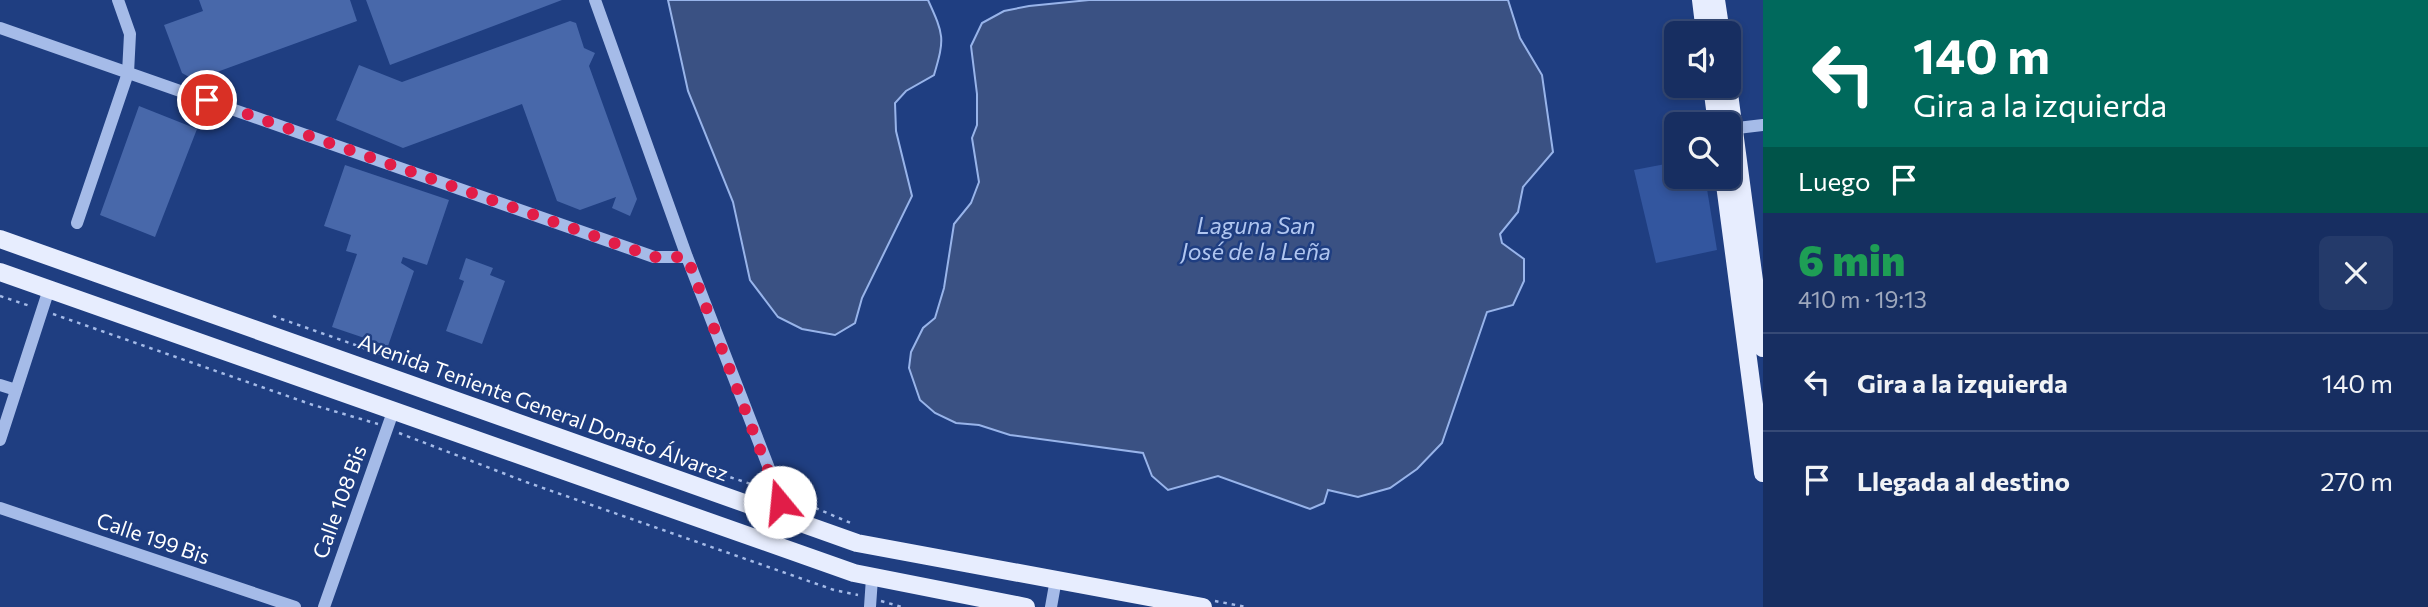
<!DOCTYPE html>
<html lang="es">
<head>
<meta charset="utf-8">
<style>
	body { margin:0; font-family:Commissioner,sans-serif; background:#243a6a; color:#f1f3f6; height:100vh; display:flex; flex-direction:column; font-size:26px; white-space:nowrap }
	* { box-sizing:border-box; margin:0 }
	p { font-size:23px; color:#9ea8bd }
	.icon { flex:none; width:38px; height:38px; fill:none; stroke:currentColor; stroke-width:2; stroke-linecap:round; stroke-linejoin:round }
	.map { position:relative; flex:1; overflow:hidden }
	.drawer { display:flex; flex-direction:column; background:#172e61; width:665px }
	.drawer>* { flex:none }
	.guide { background:#00695c; color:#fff; overflow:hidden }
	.controls { position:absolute; left:1664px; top:21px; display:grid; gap:14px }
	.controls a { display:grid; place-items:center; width:77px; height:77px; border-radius:10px; background:#172e61; box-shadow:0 4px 10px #0003,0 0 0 2px #364a76; font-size:35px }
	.pin { position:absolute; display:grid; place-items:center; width:60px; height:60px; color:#fff; margin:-30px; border:4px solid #fff; border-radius:50%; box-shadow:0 2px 7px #0007 }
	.me { position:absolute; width:77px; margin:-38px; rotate:343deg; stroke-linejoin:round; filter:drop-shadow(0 0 5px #0008) }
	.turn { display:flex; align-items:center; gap:24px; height:147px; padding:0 35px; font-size:32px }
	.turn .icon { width:91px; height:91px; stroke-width:2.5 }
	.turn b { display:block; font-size:49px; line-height:60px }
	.then { display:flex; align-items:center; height:66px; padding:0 35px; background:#0003; gap:14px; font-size:26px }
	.round { display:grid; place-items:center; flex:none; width:74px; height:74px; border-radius:10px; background:#243a6a }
	.summary { display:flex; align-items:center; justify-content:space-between; height:119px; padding:0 35px }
	h1 { font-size:42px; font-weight:800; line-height:52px; color:#1e9e55 }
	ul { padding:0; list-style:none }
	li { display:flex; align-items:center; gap:21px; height:98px; padding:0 35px; border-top:2px solid #364a76 }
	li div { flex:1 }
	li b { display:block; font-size:26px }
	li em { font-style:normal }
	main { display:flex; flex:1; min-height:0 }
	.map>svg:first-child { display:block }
</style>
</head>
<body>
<main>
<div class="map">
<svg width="1763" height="607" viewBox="0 0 1763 607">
	<rect width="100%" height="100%" fill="#1f3e81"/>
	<path fill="#33569f" d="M1676,162v15h29l12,73 -61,13 -22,-93z"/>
	<path fill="#3a5183" stroke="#98b4ea" stroke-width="2" d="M668,0h260c16,35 17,38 6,75l-28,16 -11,12 1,28 16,65 -50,102 -7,25 -20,12 -33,-6 -24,-12 -28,-37 -17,-78 -45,-111z
		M1089,0h419l12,38 22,37 11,77 -30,35 -5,25 -18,22 2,9 22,16v22l-11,24 -26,7 -45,131 -25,26 -27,19 -32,9 -30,-7 -4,13 -14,6 -92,-33 -50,14 -16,-14 -9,-23 -133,-18 -31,-10 -23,-2 -21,-10 -15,-13 -11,-32 2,-16 12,-24 12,-10 9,-30 10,-64 17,-21 8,-21 -7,-44 5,-13v-31l-6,-48 11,-23 22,-12 25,-5z"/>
	<path fill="#4868aa" d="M199,0h151l7,21 -151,55 -5,-3 -12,4 -7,-4 -18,-48 39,-14z
		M366,0h196l-172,65z
		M570,21l6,2 8,25 11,5 -6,13 48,133 -7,17 -18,-8 4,-11 -36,13 -23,-9 -35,-97 -119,44 -67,-28 23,-55 43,17z
		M139,106l58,23 -42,108 -55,-22z
		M345,165l104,35 -22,65 -24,-8 -2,6 13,8 -26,75 -56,-19 25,-73 -11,-3 5,-16 -27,-9z
		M466,258l27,10 -3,7 15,6 -23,63 -36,-13 18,-50 -5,-2z"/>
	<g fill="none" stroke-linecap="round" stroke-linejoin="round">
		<path stroke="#a5bbe8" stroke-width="2.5" stroke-dasharray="3.5 5" stroke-linecap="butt" d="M0,296l30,10
			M53,314l260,91 65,19
			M273,316l122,43
			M399,433l127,49 308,108 24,5
			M690,464l73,24
			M792,498l61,26
			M881,601l21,6
			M1215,601l31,6"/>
		<path stroke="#a5bbe8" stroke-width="12" d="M595,0l92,257 92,237 -1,22 -9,27
			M0,28l654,229h33
			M1729,129l34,-4
			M77,223l51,-150 2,-39 -12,-34
			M0,385l16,5
			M0,440l49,-151
			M0,508l295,99
			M324,607l70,-198
			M870,607l2,-29
			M1051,607l5,-28"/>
		<path stroke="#e7edfe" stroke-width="18" d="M1701,0l4,33
			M1716,0l5,33
			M1712,86l5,38
			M1728,86l35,262
			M1724,177l39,296
			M0,239l857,304 346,64
			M0,272l854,301 172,34"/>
	</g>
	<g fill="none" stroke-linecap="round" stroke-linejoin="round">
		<path stroke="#e11d48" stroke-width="12" stroke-dasharray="0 21.6" d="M207,100l447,157h33l93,245"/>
	</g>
	<g text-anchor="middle" stroke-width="5" stroke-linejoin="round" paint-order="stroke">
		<g font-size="21" fill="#fff" stroke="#1f3e81">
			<text transform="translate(543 408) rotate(20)" y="7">Avenida Teniente General Donato Álvarez</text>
			<text transform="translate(340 502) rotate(-70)" y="7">Calle 108 Bis</text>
			<text transform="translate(153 539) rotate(19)" y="7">Calle 199 Bis</text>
		</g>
		<g font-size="23" font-style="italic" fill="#b0c6f0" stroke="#1f3e81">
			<text x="1256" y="234">Laguna San<tspan x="1256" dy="26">José de la Leña</tspan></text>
		</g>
	</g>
</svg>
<div class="controls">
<a><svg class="icon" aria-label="sound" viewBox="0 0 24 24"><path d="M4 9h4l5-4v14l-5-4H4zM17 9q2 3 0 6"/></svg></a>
<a><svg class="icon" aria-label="search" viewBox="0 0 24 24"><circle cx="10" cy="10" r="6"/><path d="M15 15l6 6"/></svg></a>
</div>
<div class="pin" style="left:207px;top:100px;background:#d93025"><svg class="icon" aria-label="arrive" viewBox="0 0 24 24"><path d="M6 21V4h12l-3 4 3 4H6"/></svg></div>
<svg class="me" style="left:780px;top:502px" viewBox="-20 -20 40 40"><circle r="19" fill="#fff"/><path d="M0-13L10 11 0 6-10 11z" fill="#e11d48"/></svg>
</div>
<section class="drawer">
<div class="guide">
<div class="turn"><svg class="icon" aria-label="left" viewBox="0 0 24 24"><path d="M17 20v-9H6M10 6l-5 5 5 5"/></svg><div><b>140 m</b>Gira a la izquierda</div></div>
<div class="then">Luego<svg class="icon" aria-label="arrive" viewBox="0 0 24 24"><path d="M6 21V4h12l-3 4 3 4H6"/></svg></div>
</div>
<div class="summary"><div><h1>6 min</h1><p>410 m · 19:13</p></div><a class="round"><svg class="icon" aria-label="close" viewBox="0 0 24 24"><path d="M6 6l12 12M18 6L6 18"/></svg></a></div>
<ul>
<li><svg class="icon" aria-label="left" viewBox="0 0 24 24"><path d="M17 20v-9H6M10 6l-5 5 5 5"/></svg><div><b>Gira a la izquierda</b></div><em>140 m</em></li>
<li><svg class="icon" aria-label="arrive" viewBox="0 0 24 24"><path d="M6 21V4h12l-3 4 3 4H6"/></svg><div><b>Llegada al destino</b></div><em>270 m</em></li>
</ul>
</section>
</main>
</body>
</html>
